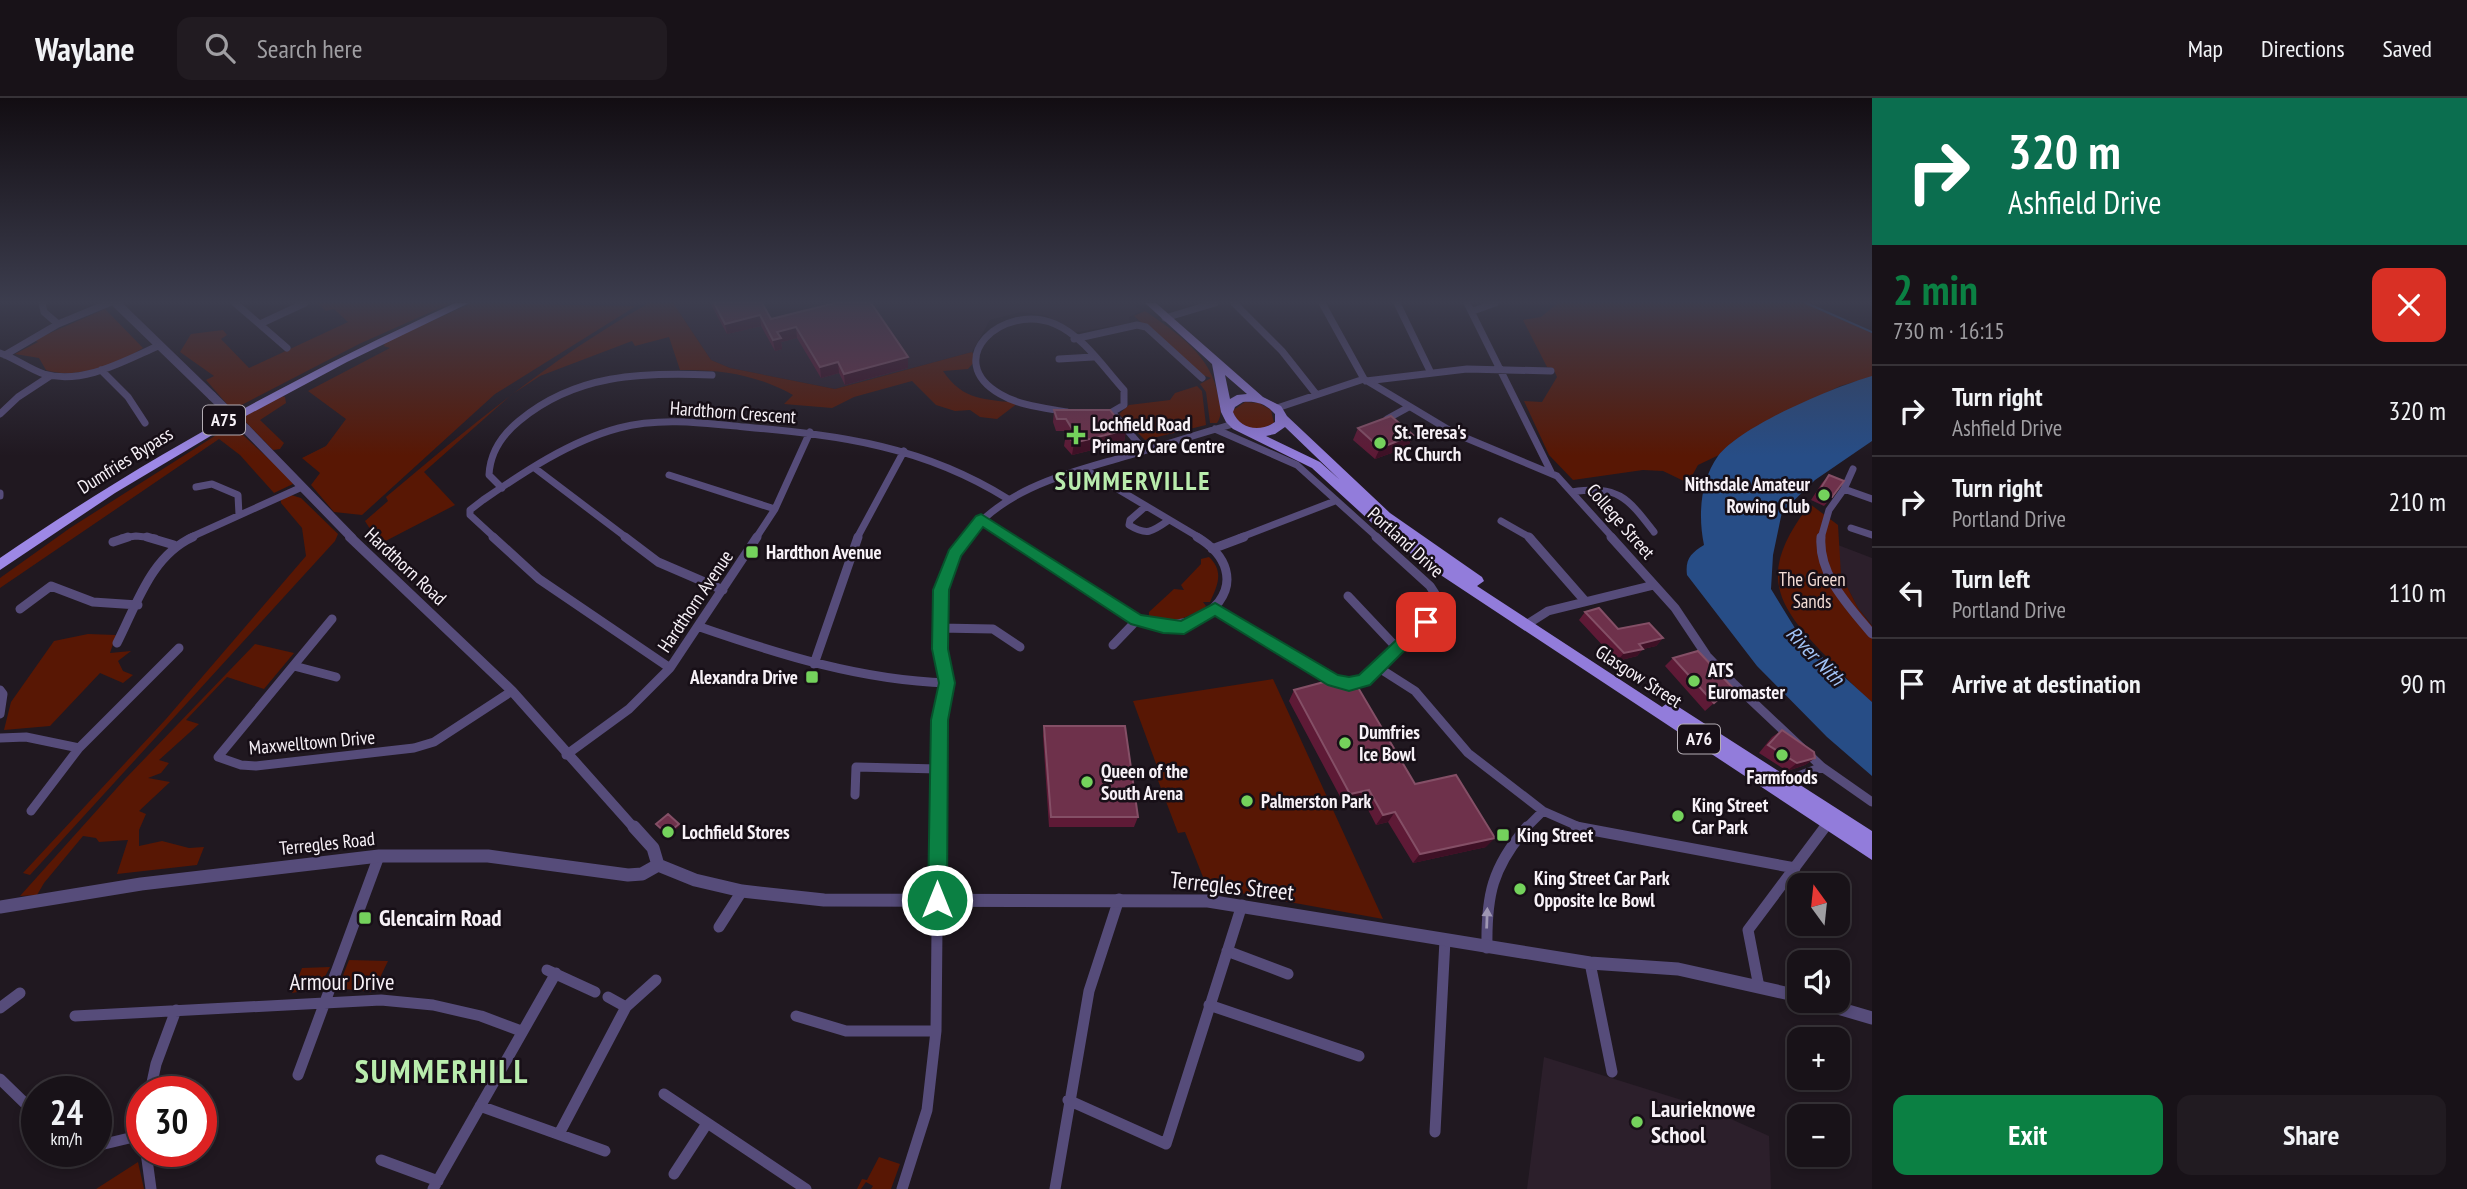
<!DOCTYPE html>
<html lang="en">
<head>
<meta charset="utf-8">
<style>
	body { margin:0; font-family:"PT Sans Narrow",sans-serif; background:#211b21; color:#f1f3f6; height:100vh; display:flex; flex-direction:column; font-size:26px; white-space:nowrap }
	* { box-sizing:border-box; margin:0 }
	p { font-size:23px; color:#9f9ea2 }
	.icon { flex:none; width:38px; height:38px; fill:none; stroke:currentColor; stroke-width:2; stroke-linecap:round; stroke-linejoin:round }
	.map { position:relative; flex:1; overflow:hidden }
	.sheet { display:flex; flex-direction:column; background:#181218; width:595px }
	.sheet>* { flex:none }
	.hud { background:#0b6e4f; color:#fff; overflow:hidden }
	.needle { width:46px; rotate:345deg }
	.tools { position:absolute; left:1787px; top:775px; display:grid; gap:14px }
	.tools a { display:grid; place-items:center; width:63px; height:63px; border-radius:14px; background:#181218; box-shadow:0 4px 10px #0003,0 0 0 2px #363237; font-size:35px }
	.speed { position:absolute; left:21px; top:978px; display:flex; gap:14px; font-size:35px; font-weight:700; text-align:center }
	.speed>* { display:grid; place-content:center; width:91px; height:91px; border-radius:50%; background:#181218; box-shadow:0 4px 10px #0003,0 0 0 2px #363237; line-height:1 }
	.speed small { font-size:18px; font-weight:400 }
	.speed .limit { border:10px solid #d22; background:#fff; color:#111 }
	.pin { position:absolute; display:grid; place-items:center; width:60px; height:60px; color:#fff; margin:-30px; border-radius:14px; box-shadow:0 4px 10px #0006 }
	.me { position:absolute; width:77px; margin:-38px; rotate:0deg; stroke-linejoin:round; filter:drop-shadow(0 0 5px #0008) }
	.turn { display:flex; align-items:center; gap:24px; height:147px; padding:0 21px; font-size:32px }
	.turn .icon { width:91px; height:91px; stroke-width:2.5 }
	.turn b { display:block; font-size:49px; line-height:60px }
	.round { display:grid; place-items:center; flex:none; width:74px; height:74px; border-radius:14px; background:#211b21 }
	.summary { display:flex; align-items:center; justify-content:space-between; height:119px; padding:0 21px }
	h1 { font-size:42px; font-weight:800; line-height:52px; color:#0b8043 }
	.primary-button { display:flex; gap:14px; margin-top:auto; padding:14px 21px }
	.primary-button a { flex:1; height:80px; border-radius:14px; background:#0b8043; color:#fff; font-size:28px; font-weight:800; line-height:80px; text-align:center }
	.primary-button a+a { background:#211b21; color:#f1f3f6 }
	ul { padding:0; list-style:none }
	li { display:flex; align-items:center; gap:21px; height:91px; padding:0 21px; border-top:2px solid #363237 }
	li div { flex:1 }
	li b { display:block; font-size:26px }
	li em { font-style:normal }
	header { display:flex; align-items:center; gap:42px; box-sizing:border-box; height:98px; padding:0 35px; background:#181218; border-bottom:2px solid #363237 }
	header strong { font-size:33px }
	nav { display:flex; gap:38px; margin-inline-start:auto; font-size:24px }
	.search { width:490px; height:63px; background:#211b21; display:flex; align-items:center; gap:18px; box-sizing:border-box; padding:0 24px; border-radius:14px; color:#9f9ea2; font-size:26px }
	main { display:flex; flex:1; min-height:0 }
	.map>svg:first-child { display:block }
</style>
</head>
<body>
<header>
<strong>Waylane</strong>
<div class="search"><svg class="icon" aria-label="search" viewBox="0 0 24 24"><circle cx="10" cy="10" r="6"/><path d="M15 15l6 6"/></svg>Search here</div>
<nav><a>Map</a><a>Directions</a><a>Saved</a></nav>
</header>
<main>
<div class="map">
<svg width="1872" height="1091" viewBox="0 0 1872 1091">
	<rect width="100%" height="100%" fill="#201820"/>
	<path fill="#2c1f2b" d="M673,205h459l9,8 -12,6 1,6 -58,10 -25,-17 -26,-4 -31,8 -18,32 -137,37 -105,-21 -19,-8z
		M1838,447l34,13v67l-14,-17 -17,-33z
		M1544,959l160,50 65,29 2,53h-244z"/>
	<path fill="#581704" d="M317,205h134l-92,41 -127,66 -26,-30 8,-4 -34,-24 11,-18 32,-4 4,5 -6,4 28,29 99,-46 -14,-13 -8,2z
		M472,205l164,3 -141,88 -133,121 -28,-3 -23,-27 9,-12 -18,-15 24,-12 20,-27 -38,-28 82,-43 -6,-2 1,-4z
		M649,205h24l38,57 19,8 105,21 137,-37 4,8 -8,9 -25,2c20,30 42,28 75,32l-21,16 -17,-2 -10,-7 -15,1 -19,-6 -24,-24 -58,16 -22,11 -48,-4 9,-9c-36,-20 -72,-26 -113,-25l-11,-33 -34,9 -3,-5 -92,35 -29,19 -87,77 31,33 -81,42 -10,-10 8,-5 -7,-11 23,-20 -2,-4c84,-71 167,-140 263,-194z
		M1558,205h245l69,30v44l-32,9 -87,43 -34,26 -21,10 -10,18 -25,-12 -20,-1 -70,10 -24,-25 -25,-54 18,1 15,-25 -4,-9 -6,-1 -24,-47 18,-3z
		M105,211l38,39c-25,16 -67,32 -97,22l-7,-12 -24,-4 23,-12 -4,-2z
		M1145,213c31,21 67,45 73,85 2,10 5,18 -1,27h-7l-4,-31 -6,-8 11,-6 -11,-4 -66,-58z
		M1197,288l5,5 4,34 -61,15 -26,-26 10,-9 41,-5 5,-7z
		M277,297l8,2 1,6 -26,17 24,23 -4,6 -7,1 -33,-34z
		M1245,304l14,1 12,7 3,13 -16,7 -20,-6 -6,-13z
		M232,327l63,58 -21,10 -34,-38 -21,-16 -219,149v-10l70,-50z
		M291,397l10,3 37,36 -3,7 -305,334 -7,-2 143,-154 140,-163 -4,-28 -21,-25v-5z
		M1810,406l28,21 3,50 17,33 14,18v76c-17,-13 -31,-31 -46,-46 -54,-55 -67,-85 -16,-152z
		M1209,459c15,14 9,28 1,45h-7l3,4 -2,3 -30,13 -25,-3v-7l25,-23 10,1 -3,-5 20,-21v-5z
		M88,536l28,1 -6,18 21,-2 -13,10 5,10 10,4 -10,8 -23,-10 -50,53 -46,4 7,-28 43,-61z
		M255,546l39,9 -30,36 -37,-12 -41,43 13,4 -40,36 10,3 -8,10 -13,5 22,4 -31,29 7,3 -7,16v16l23,-5 27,7 15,-1 -7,18 -80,9 11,-34 -29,2 -3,-4 -13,-2 -39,47 -7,12 -17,1 105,-117z
		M1273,581l110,240 -176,-32 -22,-55 -7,1 -24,-63 4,-1 -25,-68z
		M349,862l39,1 -15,31 -29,-3 -2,-11z
		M330,869l-11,21 -27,5 10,-25z
		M879,1059l21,7 -9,25h-20l2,-3 -7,-4 -5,7h-4l5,-10 5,1z
		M138,1064l6,27h-48z"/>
	<path fill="#274d86" d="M1872,278v65l-57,39 -33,32 -9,43 -2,34 30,49 71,64v74l-45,-39 -70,-71 -70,-91c-2,-16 4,-22 17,-30 -6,-29 -4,-64 14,-89 24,-31 116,-69 154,-80z"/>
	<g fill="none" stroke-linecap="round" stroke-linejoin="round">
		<path stroke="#274d86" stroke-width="2" d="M1806,205l66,29"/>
		<path stroke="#564c7a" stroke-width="7" d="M42,205l2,9 14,12
			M235,205l52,45
			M1234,205l48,48 34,43
			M1322,205l42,76 90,54 103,43 56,62
			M1397,205l33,68
			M1467,205l84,169
			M1473,213l22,-8
			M1165,220l50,-15
			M260,226l45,-21
			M1074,241l63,-14 9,2 56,51
			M0,255c15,5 29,16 44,21 39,11 80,-13 114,-28
			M5,257l53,-31 51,-21
			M1059,261l34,-2
			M101,272l27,27 17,26
			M1366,283l101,-12 84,2
			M1277,310l87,-29
			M1067,314c-22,-4 -47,-6 -67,-18 -59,-34 2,-92 55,-70 28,12 49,44 69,66v15l-12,7 32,38
			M0,316l18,-17 32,-21
			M1387,321l20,-11
			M1215,331l82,36 81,73
			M536,371l91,69
			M1084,371l116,69
			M669,377l106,34
			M196,389l16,-3 26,11 1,20
			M502,390l-13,-13c1,-23 13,-40 30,-54 56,-47 123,-49 193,-46
			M1844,391l9,-20
			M1572,394c46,-7 55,5 82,40
			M0,395v3
			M1146,408l-16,14 -1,5c18,11 23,7 40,-5
			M981,421l30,19
			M1501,423l30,17
			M1851,430l21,7
			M122,440l14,-2 19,2
			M189,440l113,-51
			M495,440l-25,-23v-5l13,-10c41,-28 87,-59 136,-72 41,-11 85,-5 126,-1 98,9 178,19 263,72
			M756,440l19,-29 35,-77
			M857,440l47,-87
			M966,440c38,-49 96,-63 154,-80 38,-11 75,-23 113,-34
			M1239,440l96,-37
			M1821,440l8,-28 15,-21 28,10"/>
		<path stroke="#564c7a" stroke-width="9" d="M147,439l27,8
			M493,439l46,42 131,89
			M625,439l33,25 65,28
			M1008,439c30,19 60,39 90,58 13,8 27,21 41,25 70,23 124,-44 58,-83
			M1529,439l56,64
			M1611,439l64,71 32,48 27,28 88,83 50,35
			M1821,439c-3,38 28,69 51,97
			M113,444l15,-5
			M1212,451l32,-12
			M1348,498l49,52
			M20,511l31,-23 42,16 45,3
			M1215,511l119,71 22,3 29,-21 55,-52 1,-7 -11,-17 -54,-49
			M332,521l-114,138 23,8 15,1 158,-18 20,-6 78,-51
			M1526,527l22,-14 106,-26
			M700,529c81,28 161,53 247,56
			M940,530l53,1 27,18
			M117,545c20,-39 34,-87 76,-106
			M1113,547l24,-25
			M814,566l44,-127
			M294,568l42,11
			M1379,570l36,23 53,62 75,58 41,18
			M0,592l3,4 -3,20
			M0,640l26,-1 53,11
			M566,657l63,-46 41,-41 87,-131
			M1783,684l39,-15
			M855,697l1,-28 82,2
			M31,713l48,-63 100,-100
			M938,731l1,-109 8,-37 -7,-34 1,-59 13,-36 13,-17
			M1525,731l18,-18
			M1824,731l4,-5"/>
		<path stroke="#564c7a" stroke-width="11" d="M1576,729l219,41
			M719,829l23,-36
			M1487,850c-1,-52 5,-81 40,-121
			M1227,853l61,23
			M1590,865l22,109
			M547,872l48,22
			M1759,889l-11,-57 77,-103
			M1209,907l150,51
			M626,909l30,-27
			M0,910l20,-15
			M75,918l306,-16 52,5 48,11 40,15
			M796,918l50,15h90
			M298,977l81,-219
			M0,981l37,36
			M150,994l6,-28 20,-54
			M664,996l142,95
			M1068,1002l98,44 76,-239
			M480,1008l125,45
			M560,1034l66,-125 -18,-10
			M1435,1034l10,-192
			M96,1048l46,-11
			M146,1054l5,37
			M381,1062l57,21
			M674,1076l32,-49
			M433,1091l123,-216
			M902,1091l25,-79 9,-79 2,-204
			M1055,1091l34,-198 30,-92"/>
		<path stroke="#564c7a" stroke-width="9" d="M116,205l96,93
			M246,331l106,109"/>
		<path stroke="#564c7a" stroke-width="10" d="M350,439l162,154 123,138"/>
		<path stroke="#564c7a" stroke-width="13" d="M634,729l19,21 5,17
			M658,767l37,15 47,11 82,9 384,1 382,62 88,6 121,27
			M0,809l141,-23 238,-28h109l140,19 14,-1 16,-9
			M1814,903l58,17"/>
		<path fill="#927cdb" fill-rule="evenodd" d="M1145,205h11l107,94 18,9 6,10 103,97 92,64 2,4 -7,5 185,121 7,-5 5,2 198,127v29l-442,-292 -47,-35 -71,-65 -79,-39 -7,-7 -5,-10 -9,-48zM1225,277l22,19 -10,1 -7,4zM1243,304c14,-1 23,2 32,12v8c-14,10 -35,8 -42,-10l2,-5zM1285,329l55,53 -20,-18 -54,-26 9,-2z"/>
		<path fill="#9d88e6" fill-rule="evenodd" d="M455,205h14l-122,59 -118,63 -114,68 -115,77v-12c144,-99 296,-182 455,-255z"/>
		<path stroke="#564c7a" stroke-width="9" d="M212,298l34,33"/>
	</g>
	<path fill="#5e1a36" d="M710,205h52l9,16 137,38v11l-63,17 -6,-12 -18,5 -24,-40 -16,4 1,7 -7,2 -14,-25 -34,8z
		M1054,312l72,20 -2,12 -52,13 -8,-9 2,-12h1l-2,-3h-9l-3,-9z
		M1358,330l55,7 -5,12 -33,12 -22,-19z
		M1829,377l3,22 -8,9 -13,-6 11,-17z
		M1585,514l33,17 45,9 -7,8 -13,3 -6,7 -20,5 -38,-41z
		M1673,560l59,29 -27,24 -40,-45z
		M1294,592l121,94 71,63 -73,16 -25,-41 -12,3 -13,-25 -19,4 -55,-103z
		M1044,628l94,91 -4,10h-85l-6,-91z
		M1782,632l33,28 -10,7 -18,6 -28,-18 13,-16z"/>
	<path fill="#3e1025" d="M760,217l1,11 -34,8 -2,-10z
		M796,229l1,11 -16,4 1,7 -7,2 -2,-11 4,-8z
		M908,259v11l-63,17 -1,-11z
		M838,264l1,11 -18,5 -1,-11z
		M1126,332l-2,12 -52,13 2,-12z
		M1413,337l-5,12 -33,12 5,-11z
		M1663,540l-7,8 -13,3 -6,7 -20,5 7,-8 15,-9z
		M1815,660l-10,7 -18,6 10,-8z
		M1369,692l-6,10 -19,4 6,-10z
		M1395,714l-7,10 -12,3 7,-10z
		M679,726l1,2 -12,11 -1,-3z
		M1495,740l-9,9 -73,16 7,-9z"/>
	<path fill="#6e314b" stroke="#844f66" stroke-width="2" d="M714,205h48l9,16 64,-16h36l37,54 -64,17 -6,-12 -18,5 -24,-40 -19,5 4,6 -8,2 -13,-25 -35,9z
		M1054,312h56l16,20 -52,13 -8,-9 8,-2 -8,-13h-9z
		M1391,318l22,19 -33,13 -22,-20z
		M1829,377l15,6 -12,16 -13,-6z
		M1599,510l19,21 31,-6 14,15 -24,6 4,5 -19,4 -39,-41z
		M1698,553l34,36 -18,16 -41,-45z
		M1339,580l1,3 13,-2 62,105 41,-9 39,63 -75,16 -25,-42 -12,3 -14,-25 -19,4 -56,-104z
		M1044,628h81l13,91h-87z
		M1782,632l32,22 1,6 -18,5 -29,-18z
		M668,716l11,10 -12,10 -11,-10z"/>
	<defs><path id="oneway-solid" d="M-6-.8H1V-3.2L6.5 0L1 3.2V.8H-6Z" transform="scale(1.75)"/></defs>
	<use fill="#9e96b2" href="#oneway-solid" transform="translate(1487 820) rotate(-88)"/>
	<linearGradient id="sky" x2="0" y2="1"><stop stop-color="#120d12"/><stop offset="0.57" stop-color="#3c3d4e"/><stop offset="1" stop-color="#3c3d4e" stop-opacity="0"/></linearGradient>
	<rect width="1872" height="358" fill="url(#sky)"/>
	<path fill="#0b8043" stroke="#07532c" stroke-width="2" d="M981,416l160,101 40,6 34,-18 123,72 11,2 10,-2 61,-57 6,-2 7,6 -63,63 -21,6 -21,-6 -113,-69 -31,18 -21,-1 -32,-9 -148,-97 -22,29 -12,34 -1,59 7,34 -7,37 -1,180 -3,6 -7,2 -7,-2 -2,-6 3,-180 8,-37 -7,-34 1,-59 16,-40 27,-34z"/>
	<g fill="#74d25c" stroke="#170f17" stroke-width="2.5">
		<path d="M1072.5 326.5h7v7h7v7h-7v7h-7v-7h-7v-7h7z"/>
		<circle cx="1380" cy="345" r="7"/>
		<circle cx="1824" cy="397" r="7"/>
		<rect x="745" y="447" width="14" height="14" rx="3.5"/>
		<rect x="805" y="572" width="14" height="14" rx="3.5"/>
		<circle cx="1694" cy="583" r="7"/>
		<circle cx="1345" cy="645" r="7"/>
		<circle cx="1782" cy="657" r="7"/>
		<circle cx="1087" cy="684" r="7"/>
		<circle cx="1247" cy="703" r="7"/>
		<circle cx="1678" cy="718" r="7"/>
		<circle cx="668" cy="734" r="7"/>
		<rect x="1496" y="730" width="14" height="14" rx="3.5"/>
		<circle cx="1520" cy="791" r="7"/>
		<rect x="358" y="813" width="14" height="14" rx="3.5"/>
		<circle cx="1637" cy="1024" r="7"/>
	</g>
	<g text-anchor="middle" stroke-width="5" stroke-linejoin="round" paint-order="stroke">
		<g fill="#170f17" stroke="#b4adb4" stroke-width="2">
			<rect x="203" y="307.5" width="42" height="29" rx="5"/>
			<rect x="1678" y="626.5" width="42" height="29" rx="5"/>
		</g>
		<g font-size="18" font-weight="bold" fill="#f7f1f7">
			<text x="224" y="328">A75</text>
			<text x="1699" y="647">A76</text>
		</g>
		<g font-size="19" fill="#f7f1f7" stroke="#170f17">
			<text transform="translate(733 314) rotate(4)" y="7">Hardthorn Crescent</text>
			<text transform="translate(125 362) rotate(-32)" y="7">Dumfries Bypass</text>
			<text transform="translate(1621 423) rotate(49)" y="7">College Street</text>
			<text transform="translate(1406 444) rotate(42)" y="7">Portland Drive</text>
			<text transform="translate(406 468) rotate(43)" y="7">Hardthorn Road</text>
			<text transform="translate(695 503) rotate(-56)" y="7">Hardthorn Avenue</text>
			<text transform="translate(1639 578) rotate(33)" y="7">Glasgow Street</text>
			<text transform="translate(312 644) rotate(-5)" y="7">Maxwelltown Drive</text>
			<text transform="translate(327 745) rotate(-6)" y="7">Terregles Road</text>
		</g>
		<g font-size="19" font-weight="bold" fill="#f7f1f7" stroke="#170f17" text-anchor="start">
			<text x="1092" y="333">Lochfield Road<tspan x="1092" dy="22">Primary Care Centre</tspan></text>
			<text x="1394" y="341">St. Teresa's<tspan x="1394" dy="22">RC Church</tspan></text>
			<text x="1810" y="393" text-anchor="end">Nithsdale Amateur<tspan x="1810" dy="22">Rowing Club</tspan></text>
			<text x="766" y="461">Hardthon Avenue</text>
			<text x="1708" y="579">ATS<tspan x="1708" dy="22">Euromaster</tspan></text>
			<text x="798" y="586" text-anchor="end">Alexandra Drive</text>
			<text x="1359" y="641">Dumfries<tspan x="1359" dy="22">Ice Bowl</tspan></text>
			<text x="1101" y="680">Queen of the<tspan x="1101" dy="22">South Arena</tspan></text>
			<text x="1782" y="686" text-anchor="middle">Farmfoods</text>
			<text x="1261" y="710">Palmerston Park</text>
			<text x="1692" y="714">King Street<tspan x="1692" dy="22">Car Park</tspan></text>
			<text x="682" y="741">Lochfield Stores</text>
			<text x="1517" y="744">King Street</text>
			<text x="1534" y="787">King Street Car Park<tspan x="1534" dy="22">Opposite Ice Bowl</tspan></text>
		</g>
		<g font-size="19" fill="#f3dcd5" stroke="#170f17">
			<text x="1812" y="488">The Green<tspan x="1812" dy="22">Sands</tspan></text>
		</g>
		<g font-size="21" font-style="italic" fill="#a2c3f6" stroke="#170f17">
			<text transform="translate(1815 558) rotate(46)" y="7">River Nith</text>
		</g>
		<g font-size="23" fill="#f7f1f7" stroke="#170f17">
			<text transform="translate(1232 788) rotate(6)" y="8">Terregles Street</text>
			<text x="342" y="892">Armour Drive</text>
		</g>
		<g font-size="23" font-weight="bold" fill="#f7f1f7" stroke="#170f17" text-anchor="start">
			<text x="379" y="828">Glencairn Road</text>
			<text x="1651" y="1019">Laurieknowe<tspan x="1651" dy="26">School</tspan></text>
		</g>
		<g font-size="26" font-weight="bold" letter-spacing="2" fill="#b9ecad" stroke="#170f17">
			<text x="1133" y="392">SUMMERVILLE</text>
		</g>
		<g font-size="32" font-weight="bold" letter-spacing="2" fill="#b9ecad" stroke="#170f17">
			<text x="442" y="985">SUMMERHILL</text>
		</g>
	</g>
</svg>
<div class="tools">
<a><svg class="needle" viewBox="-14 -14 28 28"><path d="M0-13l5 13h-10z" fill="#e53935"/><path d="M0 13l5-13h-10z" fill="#9f9ea2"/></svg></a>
<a><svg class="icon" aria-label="sound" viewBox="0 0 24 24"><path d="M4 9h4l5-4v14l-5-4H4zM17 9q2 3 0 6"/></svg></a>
<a>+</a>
<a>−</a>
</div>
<div class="speed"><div>24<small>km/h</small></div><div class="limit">30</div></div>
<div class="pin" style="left:1426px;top:524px;background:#d93025"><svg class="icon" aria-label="arrive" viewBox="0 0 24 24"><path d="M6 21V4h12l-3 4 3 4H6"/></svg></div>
<svg class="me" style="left:937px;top:802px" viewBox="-20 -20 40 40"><circle r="17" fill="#0b8043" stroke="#fff" stroke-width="3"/><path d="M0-11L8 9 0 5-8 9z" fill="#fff"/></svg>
</div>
<section class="sheet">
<div class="hud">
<div class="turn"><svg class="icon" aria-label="right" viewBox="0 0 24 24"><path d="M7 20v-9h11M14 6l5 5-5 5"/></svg><div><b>320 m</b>Ashfield Drive</div></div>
</div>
<div class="summary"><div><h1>2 min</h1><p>730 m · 16:15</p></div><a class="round" style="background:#d93025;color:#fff"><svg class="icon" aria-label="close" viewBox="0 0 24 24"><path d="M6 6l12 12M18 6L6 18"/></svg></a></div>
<ul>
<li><svg class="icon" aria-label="right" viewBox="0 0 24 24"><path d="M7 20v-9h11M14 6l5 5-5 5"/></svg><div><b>Turn right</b><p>Ashfield Drive</p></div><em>320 m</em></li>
<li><svg class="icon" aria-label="right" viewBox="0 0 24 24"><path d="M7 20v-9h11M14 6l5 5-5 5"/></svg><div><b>Turn right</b><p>Portland Drive</p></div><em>210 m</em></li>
<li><svg class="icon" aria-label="left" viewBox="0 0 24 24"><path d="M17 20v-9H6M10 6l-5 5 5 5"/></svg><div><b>Turn left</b><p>Portland Drive</p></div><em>110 m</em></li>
<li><svg class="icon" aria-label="arrive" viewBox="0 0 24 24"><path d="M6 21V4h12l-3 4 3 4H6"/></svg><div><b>Arrive at destination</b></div><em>90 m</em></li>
</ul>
<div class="primary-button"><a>Exit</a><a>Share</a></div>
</section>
</main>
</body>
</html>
